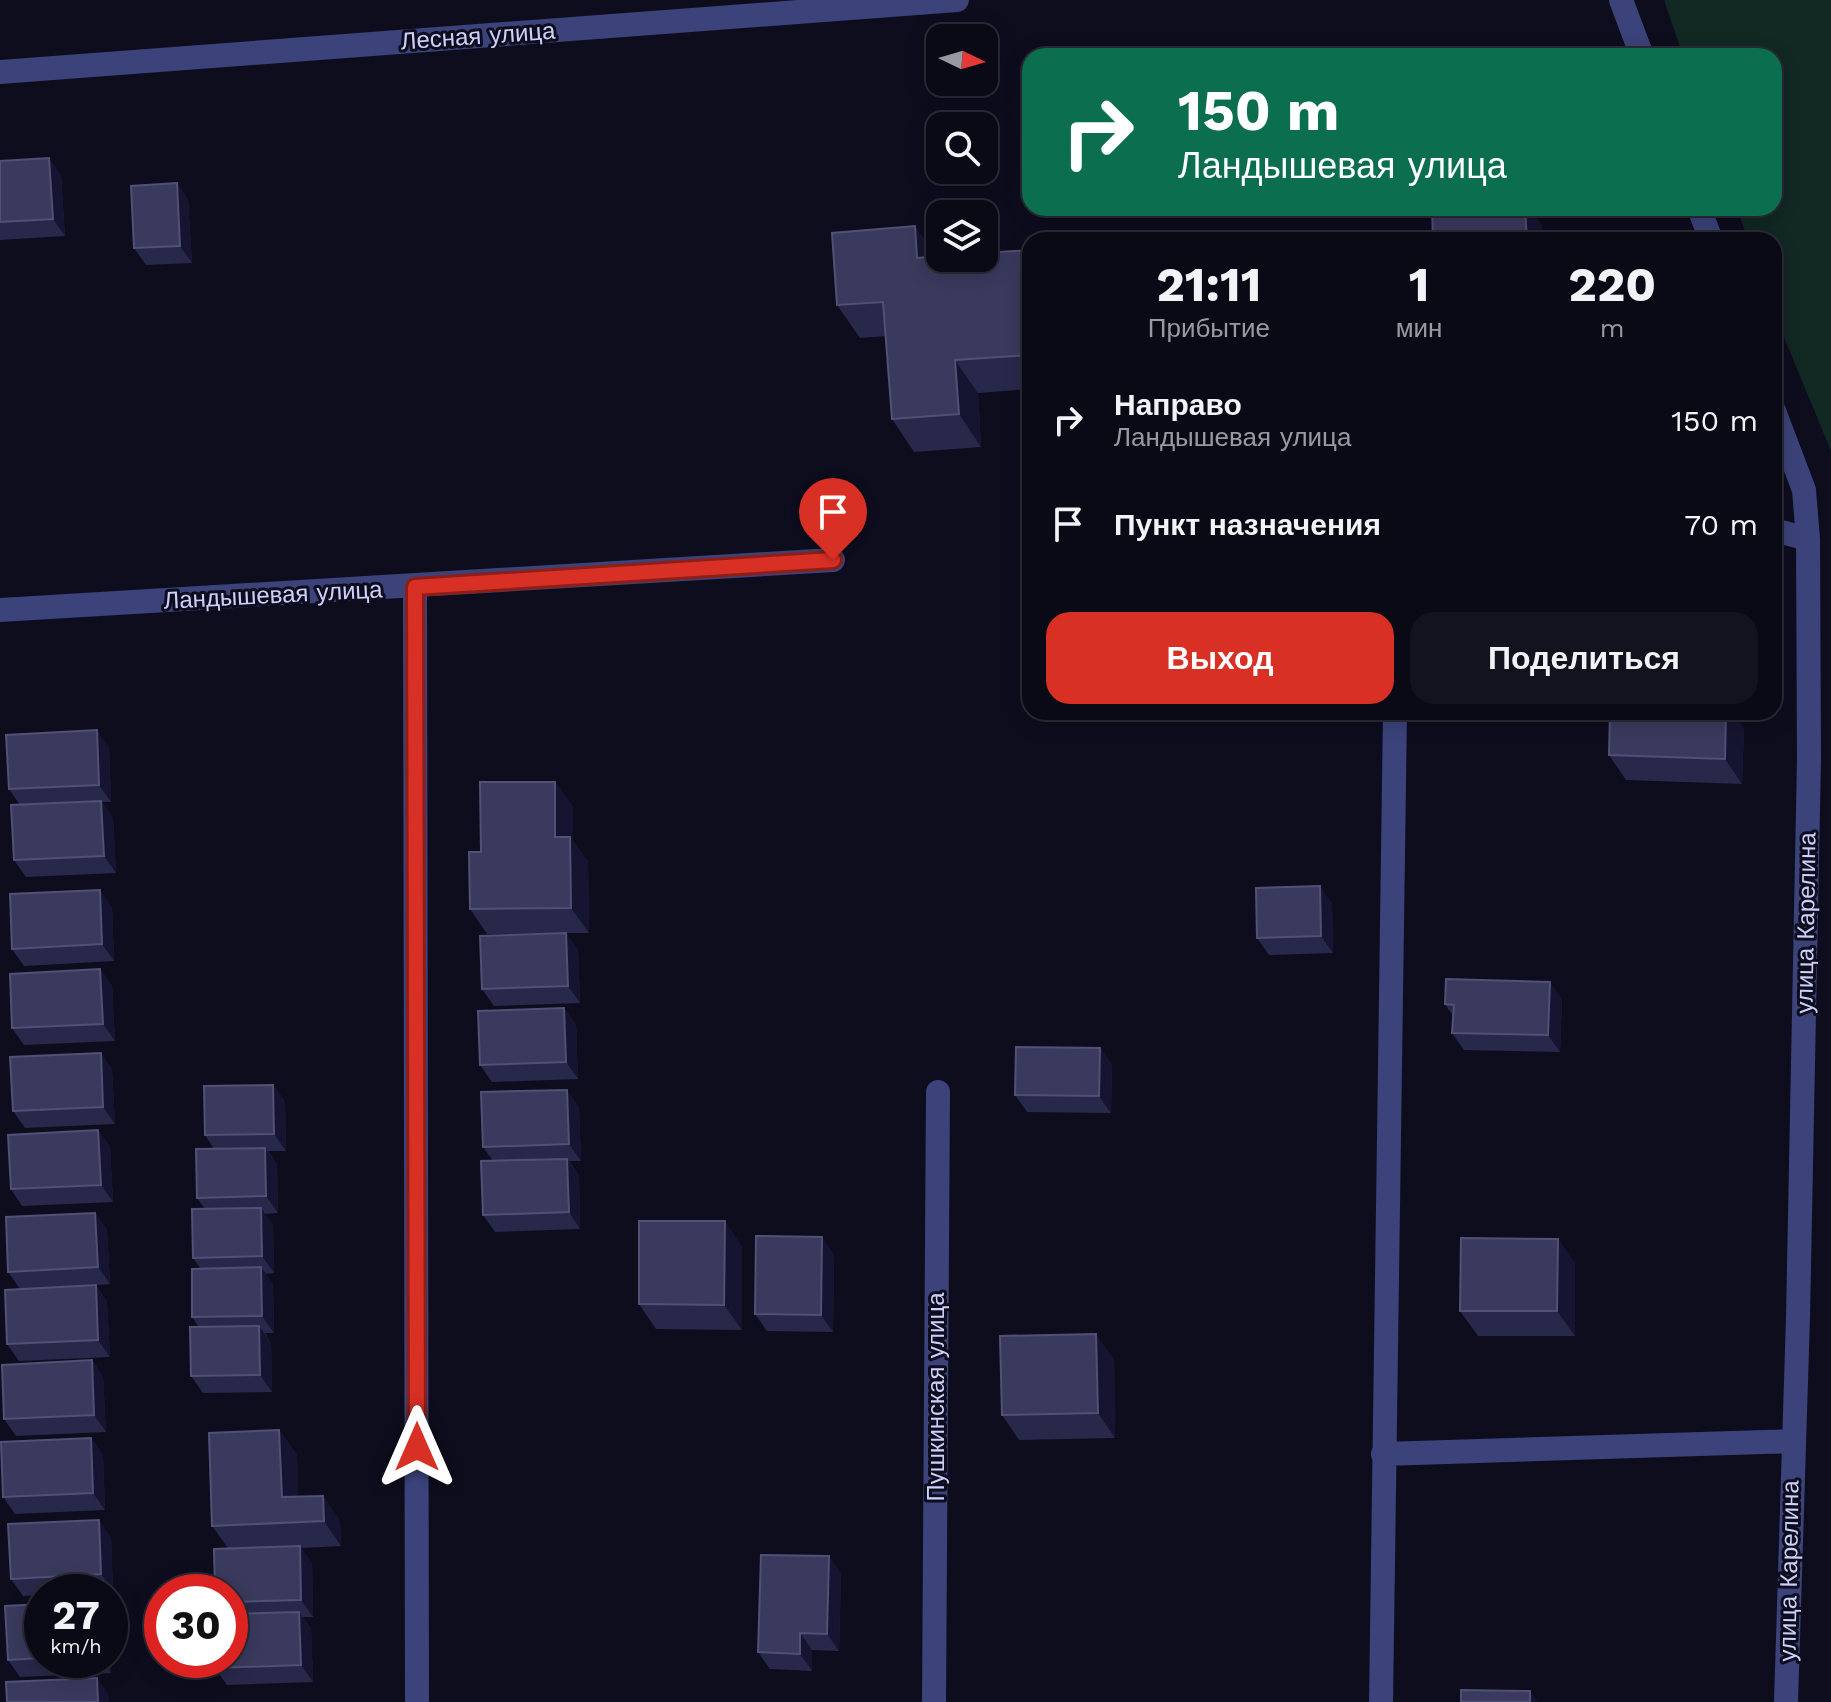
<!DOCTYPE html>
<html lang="ru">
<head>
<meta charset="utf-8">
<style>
	body { margin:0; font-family:"Work Sans",sans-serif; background:#13131f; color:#f1f3f6; height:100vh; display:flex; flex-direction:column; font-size:30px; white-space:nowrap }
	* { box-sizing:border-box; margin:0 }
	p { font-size:26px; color:#999aa1 }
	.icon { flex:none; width:44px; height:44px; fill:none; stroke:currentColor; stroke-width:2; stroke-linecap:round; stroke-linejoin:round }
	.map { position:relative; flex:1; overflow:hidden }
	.side { position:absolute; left:1022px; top:232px; width:760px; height:488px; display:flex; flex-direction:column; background:#0a0a16; border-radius:24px; box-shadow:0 4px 20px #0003,0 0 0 2px #2a2b35 }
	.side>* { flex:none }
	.guide { position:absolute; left:1022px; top:48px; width:760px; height:168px; border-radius:24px; box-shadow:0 4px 20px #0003,0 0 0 2px #2a2b35; background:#0b6e4f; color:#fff; overflow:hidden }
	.needle { width:52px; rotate:95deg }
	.tools { position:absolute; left:926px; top:24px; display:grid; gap:16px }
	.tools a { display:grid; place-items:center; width:72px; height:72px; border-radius:16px; background:#0a0a16; box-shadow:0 4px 20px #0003,0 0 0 2px #2a2b35; font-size:40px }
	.speed { position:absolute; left:24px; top:1574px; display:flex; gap:16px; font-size:40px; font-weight:700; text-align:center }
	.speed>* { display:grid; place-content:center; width:104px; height:104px; border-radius:50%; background:#0a0a16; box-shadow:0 4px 20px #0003,0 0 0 2px #2a2b35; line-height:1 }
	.speed small { font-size:20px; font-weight:400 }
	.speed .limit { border:12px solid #d22; background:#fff; color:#111 }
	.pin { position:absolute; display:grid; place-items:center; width:68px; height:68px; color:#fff; margin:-82px -34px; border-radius:50% 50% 50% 0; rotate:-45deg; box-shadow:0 0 8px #0007 }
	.pin .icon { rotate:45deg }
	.me { position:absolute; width:88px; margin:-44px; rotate:0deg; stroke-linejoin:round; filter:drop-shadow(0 0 6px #0008) }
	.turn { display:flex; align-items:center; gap:28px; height:168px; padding:0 24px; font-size:36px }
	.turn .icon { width:104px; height:104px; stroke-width:2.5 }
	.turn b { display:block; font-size:56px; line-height:68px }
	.eta { display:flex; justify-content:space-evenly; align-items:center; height:136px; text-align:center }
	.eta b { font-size:48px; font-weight:700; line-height:56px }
	.primary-button { display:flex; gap:16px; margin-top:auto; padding:16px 24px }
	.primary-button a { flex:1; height:92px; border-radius:24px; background:#d93025; color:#fff; font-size:32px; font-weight:700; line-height:92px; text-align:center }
	.primary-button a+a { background:#13131f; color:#f1f3f6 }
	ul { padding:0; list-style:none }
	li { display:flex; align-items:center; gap:24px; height:104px; padding:0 24px }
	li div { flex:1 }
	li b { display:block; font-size:30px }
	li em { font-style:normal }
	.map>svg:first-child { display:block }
</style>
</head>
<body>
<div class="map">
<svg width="1831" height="1702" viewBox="0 0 1831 1702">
	<rect width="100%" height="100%" fill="#0e0d1e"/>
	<path fill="#112823" d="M1664,0h167v451l-57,-138v-73h-26l-11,-32h37v-152h-91z"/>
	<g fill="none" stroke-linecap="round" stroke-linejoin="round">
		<path stroke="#3b437a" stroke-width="24" d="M1621,0l21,56
			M0,72l957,-72
			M1699,208l12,32
			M1774,411l30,79 4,49 1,220 -11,558 -12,385
			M1774,530l34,9
			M415,587l2,1115
			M0,610l833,-50
			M1383,1454l410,-13
			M934,1702l4,-610
			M1381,1702l14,-990"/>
	</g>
	<path fill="#28284b" d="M0,161l61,14 4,61 -65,4z
		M177,183l11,17 4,63 -46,2 -12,-17z
		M915,226l21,31 94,-7v139l-52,4 3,54 -67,5 -22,-33 -6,-83 -26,2 -23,-33z
		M1744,728l-2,56 -116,-4 -17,-25z
		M109,747l2,55h-9l11,16 3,55 -90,4 -12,-17 6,-55 -11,-16z
		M555,782l18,25v34l15,21 1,71h-23l12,17 2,53 -86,3 -12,-17 76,-56 -71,1 -17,-25 11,-57z
		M1332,903l1,50 -64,2 -12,-17z
		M112,907l2,54 -90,5 -12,-17z
		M100,969l12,17 3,55 -91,4 -12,-17z
		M1562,999l-2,53 -96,-2 -12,-17 1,-17 -8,-12z
		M564,1008l12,17 2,54 -86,3 -12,-17z
		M1100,1048l12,17 -1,48 -84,-1 -12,-17z
		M101,1053l11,17 3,54 -90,4 -12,-17z
		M273,1085l12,17 1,49h-18l9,14 1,48 -13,1 8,11 1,48 -9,1 8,10 1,49h-9l6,10 1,49 -69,1 -12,-17 8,-49 -7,-10 9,-48 -8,-11 12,-49 -8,-11 17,-49 -9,-14z
		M579,1107l2,54h-12l10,15 1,53 -85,3 -12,-17 10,-54 -10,-14z
		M98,1130l12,17 3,55 -91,4 -11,-17z
		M95,1213l12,17 3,54 -14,1 11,17 3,55 -91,4 -12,-17 13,-55 -12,-17z
		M1558,1239l17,25v72h-97l-18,-25z
		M742,1246v84l-86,-1 -17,-25z
		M834,1254l-1,78 -66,-1 -12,-17z
		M1114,1359l1,79 -96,2 -17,-25z
		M92,1360l11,17 3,55 -90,4 -12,-17z
		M279,1430l18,25 1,42 25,-1 17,25 1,25 -40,2 11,15 1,54h-10l8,12 2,53 -86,3 -12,-17 15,-8v-68l-2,-44 -16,-22z
		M91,1438l12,17 2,55 -90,4 -12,-17z
		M111,1537l2,54 -71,1v3l-19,1 -12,-17z
		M841,1573l-2,78 -27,-1v21l-42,-2 -12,-17z
		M42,1604v56h68v-3l1,16 -91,4 -12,-17z"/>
	<path fill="#161531" d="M49,158l12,17 4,61 -12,-17z
		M177,183l11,17 4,63 -12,-17z
		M1525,208h5l12,17 1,15h-16z
		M915,226l23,33 -21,-1z
		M955,360l23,33 3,54 -22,-33z
		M1726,712h7l11,16 -2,56 -17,-25z
		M97,730l12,17 2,55 -12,-17z
		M555,782l18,25v34l15,21 1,71 -18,-25 -16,-71z
		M101,801l12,17 3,55 -12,-17z
		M1320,886l12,17 1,50 -12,-17z
		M100,890l12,17 2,54 -12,-17z
		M566,933l12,17 2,53 -12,-17z
		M100,969l12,17 3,55 -12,-17z
		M1550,982l12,17 -2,53 -12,-17z
		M564,1008l12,17 2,54 -12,-17z
		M1100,1048l12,17 -1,48 -12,-17z
		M101,1053l11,17 3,54 -12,-17z
		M273,1085l12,17 1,49 -12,-17z
		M567,1090l12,17 2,54 -12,-17z
		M98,1130l12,17 3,55 -12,-17z
		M265,1148l12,17 1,48 -12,-17z
		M567,1159l12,17 1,53 -11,-17z
		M261,1208l12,17 1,48 -12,-17z
		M95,1213l12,17 3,54 -12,-17z
		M725,1221l17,25v84l-18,-25z
		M822,1237l12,17 -1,78 -12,-17z
		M1558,1239l17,25v72l-18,-25z
		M261,1267l12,17 1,49 -12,-17z
		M96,1285l11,17 3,55 -12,-17z
		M259,1326l12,17 1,49 -12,-17z
		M1096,1334l18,25 1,79 -17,-25z
		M92,1360l11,17 3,55 -12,-17z
		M279,1430l18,25 2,67 -17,-25z
		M91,1438l12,17 2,55 -12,-17z
		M323,1496l17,25 1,25 -17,-25z
		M99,1520l12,17 2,54 -12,-17z
		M300,1546l12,17 1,54 -12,-17z
		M829,1556l12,17 -2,78 -12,-17z
		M299,1612l12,17 2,53 -12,-17z
		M800,1633l12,17v21l-12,-17z
		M110,1657l1,16 -9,-13h8z
		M97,1678l12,17v7h-11z
		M1530,1691l8,11h-8z"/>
	<path fill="#3a3a5e" stroke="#515177" stroke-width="2" d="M49,158l4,61 -53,3v-61z
		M177,183l3,63 -46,2 -3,-62z
		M1432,208h93l2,32h-94z
		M915,226l2,32 23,-2v2h44v-5l46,-3v105l-75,5 4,54 -67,5 -9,-117 -46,3 -5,-72z
		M1610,712h116l-1,47 -116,-4z
		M97,730l2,55 -90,4 -3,-54z
		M480,782h75v55h15l1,71 -101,1 -1,-57h12z
		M101,801l3,55 -90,4 -3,-55z
		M1320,886l1,50 -64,2 -1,-50z
		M100,890l2,54 -90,5 -2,-55z
		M566,933l2,53 -86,3 -2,-53z
		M100,969l3,55 -91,4 -2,-54z
		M1446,979l104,3 -2,53 -96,-2 2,-28 -9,-1z
		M564,1008l2,54 -86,3 -2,-54z
		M1016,1047l84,1 -1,48 -84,-1z
		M101,1053l2,54 -90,4 -3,-54z
		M273,1085l1,49 -69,1 -1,-49z
		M567,1090l2,54 -86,3 -2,-55z
		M98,1130l3,55 -90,4 -3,-54z
		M265,1148l1,48 -69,2 -1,-49z
		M567,1159l2,53 -86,3 -2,-54z
		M261,1208l1,48 -69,2 -1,-49z
		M95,1213l3,54 -90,5 -2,-55z
		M639,1221h86l-1,84 -85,-1z
		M756,1236l66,1 -1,78 -66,-1z
		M1461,1238l97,1 -1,72h-97z
		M261,1267l1,49 -70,1v-48z
		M96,1285l2,55 -91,4 -2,-54z
		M259,1326l1,49 -69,1 -1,-49z
		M1096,1334l2,79 -96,2 -2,-79z
		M92,1360l2,55 -90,4 -2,-54z
		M279,1430l3,67 41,-1 1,25 -112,5 -3,-93z
		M91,1438l2,55 -90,4 -2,-55z
		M99,1520l2,54 -90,5 -3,-55z
		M300,1546l1,54 -71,2v-10h-15l-1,-43z
		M761,1555l68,1 -2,78 -27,-1v21l-42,-2z
		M42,1604v54l-34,2 -3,-54z
		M299,1612l2,53 -86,3v-8h15v-46z
		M97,1678l1,24h-91l-1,-20z
		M1461,1690l69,1v11h-69z"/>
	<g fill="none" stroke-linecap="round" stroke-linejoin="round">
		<g stroke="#8d1f18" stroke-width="20">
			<path id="route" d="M417,1447l-2,-860 418,-27"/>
		</g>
		<use href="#route" stroke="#d93025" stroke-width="14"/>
	</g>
	<g text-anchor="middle" stroke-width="6" stroke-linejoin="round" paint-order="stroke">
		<g font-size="24" fill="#ced0fc" stroke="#0e0d1e">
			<text transform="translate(478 36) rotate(-4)" y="8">Лесная улица</text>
			<text transform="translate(273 595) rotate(-3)" y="8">Ландышевая улица</text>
			<text transform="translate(1806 923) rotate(-89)" y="8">улица Карелина</text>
			<text transform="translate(936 1397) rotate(-90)" y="8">Пушкинская улица</text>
			<text transform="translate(1789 1571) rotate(-89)" y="8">улица Карелина</text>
		</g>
	</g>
</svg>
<div class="tools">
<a><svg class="needle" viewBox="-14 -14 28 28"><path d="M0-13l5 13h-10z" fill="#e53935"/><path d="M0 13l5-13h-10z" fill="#999aa1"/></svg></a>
<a><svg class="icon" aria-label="search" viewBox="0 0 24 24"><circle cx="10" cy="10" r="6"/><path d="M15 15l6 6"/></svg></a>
<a><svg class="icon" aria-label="layers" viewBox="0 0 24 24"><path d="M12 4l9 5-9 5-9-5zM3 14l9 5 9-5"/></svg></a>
</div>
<div class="speed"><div>27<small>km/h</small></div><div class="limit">30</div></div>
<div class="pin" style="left:833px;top:560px;background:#d93025"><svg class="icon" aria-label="arrive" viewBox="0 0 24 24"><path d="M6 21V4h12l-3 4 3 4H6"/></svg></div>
<svg class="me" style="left:417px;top:1447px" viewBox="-20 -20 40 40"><path d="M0-17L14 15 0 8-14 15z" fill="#d93025" stroke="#fff" stroke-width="4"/></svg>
<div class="guide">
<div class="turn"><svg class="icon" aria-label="right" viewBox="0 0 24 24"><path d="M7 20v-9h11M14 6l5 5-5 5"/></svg><div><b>150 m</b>Ландышевая улица</div></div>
</div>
<section class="side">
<div class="eta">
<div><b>21:11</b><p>Прибытие</p></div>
<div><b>1</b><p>мин</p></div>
<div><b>220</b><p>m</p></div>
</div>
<ul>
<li><svg class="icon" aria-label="right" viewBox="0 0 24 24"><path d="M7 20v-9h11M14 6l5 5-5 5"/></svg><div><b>Направо</b><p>Ландышевая улица</p></div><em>150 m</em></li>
<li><svg class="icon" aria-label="arrive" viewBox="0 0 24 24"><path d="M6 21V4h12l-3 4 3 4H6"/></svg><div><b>Пункт назначения</b></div><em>70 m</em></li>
</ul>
<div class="primary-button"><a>Выход</a><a>Поделиться</a></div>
</section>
</div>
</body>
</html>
